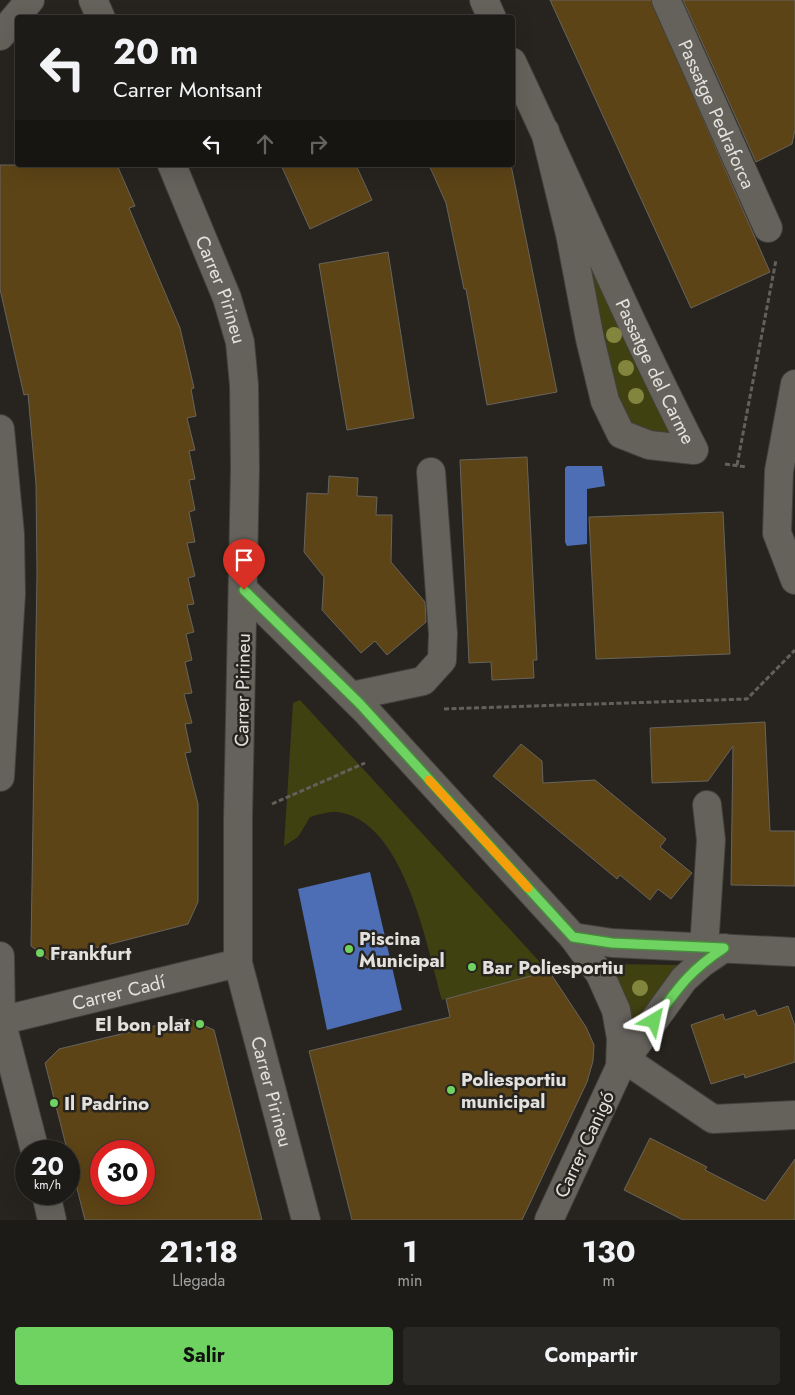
<!DOCTYPE html>
<html lang="es">
<head>
<meta charset="utf-8">
<style>
	body { margin:0; font-family:Jost,sans-serif; background:#2a2824; color:#f1f3f6; height:100vh; display:flex; flex-direction:column; font-size:19px; white-space:nowrap }
	* { box-sizing:border-box; margin:0 }
	p { font-size:16px; color:#a0a1a1 }
	.icon { flex:none; width:28px; height:28px; fill:none; stroke:currentColor; stroke-width:2; stroke-linecap:round; stroke-linejoin:round }
	.map { position:relative; height:1220px; overflow:hidden }
	.details { display:flex; flex-direction:column; background:#1d1b17; flex:1 }
	.details>* { flex:none }
	.guide { position:absolute; left:15px; top:15px; width:500px; height:152px; border-radius:5px; box-shadow:0 5px 20px #0002,0 0 0 1px #3b3936; background:#1d1b17; color:#f1f3f6; overflow:hidden }
	.speed { position:absolute; left:15px; top:1140px; display:flex; gap:10px; font-size:25px; font-weight:700; text-align:center }
	.speed>* { display:grid; place-content:center; width:65px; height:65px; border-radius:50%; background:#1d1b17; box-shadow:0 5px 20px #0002,0 0 0 1px #3b3936; line-height:1 }
	.speed small { font-size:12px; font-weight:400 }
	.speed .limit { border:8px solid #d22; background:#fff; color:#111 }
	.pin { position:absolute; display:grid; place-items:center; width:42px; height:42px; color:#fff; margin:-51px -21px; border-radius:50% 50% 50% 0; rotate:-45deg; box-shadow:0 0 5px #0007 }
	.pin .icon { rotate:45deg }
	.me { position:absolute; width:55px; margin:-28px; rotate:36deg; stroke-linejoin:round; filter:drop-shadow(0 0 4px #0008) }
	.turn { display:flex; align-items:center; gap:18px; height:105px; padding:0 15px; font-size:22px }
	.turn .icon { width:65px; height:65px; stroke-width:2.5 }
	.turn b { display:block; font-size:35px; line-height:42px }
	.lanes { display:flex; align-items:center; height:48px; padding:0 15px; background:#0003; justify-content:center; gap:25px; direction:ltr }
	.lanes .off { opacity:.35 }
	.eta { display:flex; justify-content:space-evenly; align-items:center; height:85px; text-align:center }
	.eta b { font-size:30px; font-weight:700; line-height:35px }
	.action { display:flex; gap:10px; margin-top:auto; padding:10px 15px }
	.action a { flex:1; height:58px; border-radius:5px; background:#6ed360; color:#111; font-size:20px; font-weight:700; line-height:58px; text-align:center }
	.action a+a { background:#2a2824; color:#f1f3f6 }
	.map>svg:first-child { display:block }
</style>
</head>
<body>
<div class="map">
<svg width="795" height="1220" viewBox="0 0 795 1220">
	<rect width="100%" height="100%" fill="#27241f"/>
	<path fill="#3f4111" d="M587,257l88,180 -36,-6 -16,-15 -10,-29z
		M300,700l249,272 -107,28c-15,-53 -38,-181 -105,-188 -8,-1 -19,3 -27,5l-12,20 -14,9 9,-143z
		M611,964l69,1 -48,66 -11,-41z"/>
	<path fill="#4d6eb4" d="M567,466h35l3,20 -18,3v55l-20,2 -2,-4v-74z
		M370,872l32,138 -75,20 -29,-141z"/>
	<path fill="#5d4416" stroke="#67645e" fill-rule="evenodd" d="M550,0h101l119,272 -79,36z
		M683,0h112v130l-3,14 -36,18z
		M0,165h117l18,41 -6,2 51,120 14,60 -3,1 5,27 -9,2 8,32 -6,1 6,28 -6,1 6,30 -6,2 6,30 -8,1 8,33 -7,2 6,26 -7,1 7,27 -8,2 6,26 -7,2 7,31 -8,1 8,29 -7,1 6,28 -6,1 13,51v98l-10,22 -139,36 -18,-14 6,-372 -1,-90 -8,-90 -4,1 -24,-106z
		M281,165h75l16,35 -62,29z
		M429,165h82l46,227 -70,13 -21,-116h-2l-18,-86z
		M388,252l26,166 -67,12 -28,-166z
		M527,457l10,203h-4l1,18 -42,2 -1,-18 -22,1 -9,-203z
		M329,476l29,2 -1,18 20,1 -1,18h16l-1,47 34,40 1,20 -39,33 -12,-14 -14,12 -39,-43 2,-33 -20,-25 3,-59 21,1z
		M723,512l7,142 -134,5 -7,-142z
		M765,722l5,109h25v55l-64,-1 2,-139 -25,35 -56,2 -2,-55z
		M521,744l21,17 1,22 52,-3 71,59 -6,8 32,26 -21,26 -13,-10 -8,11 -30,-25 -3,4 -124,-103z
		M549,971l37,56 8,18 -1,16 -6,21 -65,138h-170l-43,-169 141,-34 -4,-18z
		M788,1006l7,20v36l-50,16 -1,-4 -33,10 -20,-59 32,-11 2,6 30,-10 3,6z
		M187,1018l27,12 48,190h-177l-40,-157 14,-14zM101,1151h43v43h-43z
		M650,1138l57,29 -2,3 60,31 30,-42v61h-112l-59,-30z"/>
	<g fill="none" stroke-linecap="round" stroke-linejoin="round">
		<g stroke="#43403c" stroke-width="30">
			<g id="minor">
				<path d="M93,0l8,18"/>
				<path d="M484,0l8,18"/>
				<path id="s1" d="M666,0l102,228"/>
				<path d="M0,36l30,-36"/>
				<path id="s2" d="M512,62c61,129 117,261 182,388l-45,-5 -28,-11 -16,-33 -15,-62 -20,-105 -25,-103"/>
				<path id="s3" d="M172,165l55,133 13,44 4,43 1,83 -7,351v144l68,257"/>
				<path d="M795,384l-16,87 -2,62 18,47"/>
				<path d="M0,429l10,105 1,60 -11,183"/>
				<path d="M244,590l123,122 206,225 27,37 16,36 5,28 -1,29 -71,153"/>
				<path d="M352,696l71,-15 19,-21 1,-26 -12,-162"/>
				<path d="M573,937l39,6 183,9"/>
				<path d="M704,948l7,-108 -4,-35"/>
				<path d="M0,956l1,64 34,131"/>
				<path id="s4" d="M0,1021l238,-58"/>
				<path d="M626,1060l87,59 82,-4"/>
				<path d="M620,1067l64,-88 18,-16 22,-15"/>
				<path d="M46,1194l6,26"/>
			</g>
		</g>
		<path stroke="#63605c" stroke-width="3" stroke-dasharray="5 2.5" stroke-linecap="butt" d="M725,464l21,3
			M737,465l39,-205
			M444,709l303,-10 48,-49
			M272,804l93,-41"/>
		<use href="#minor" stroke="#65625c" stroke-width="28"/>
	</g>
	<g fill="#82853e">
		<circle cx="614" cy="335" r="8"/>
		<circle cx="626" cy="368" r="8"/>
		<circle cx="636" cy="396" r="8"/>
		<circle cx="640" cy="988" r="8"/>
	</g>
	<g fill="none" stroke-linecap="round" stroke-linejoin="round">
		<g stroke="#48893e" stroke-width="12">
			<path id="route" d="M244,590l116,114 213,233 39,6 112,5c-35,23 -46,40 -70,73"/>
		</g>
		<use href="#route" stroke="#6ed360" stroke-width="9"/>
		<path stroke="#f59e0b" stroke-width="9" d="M429,780l99,108"/>
	</g>
	<g fill="#6ed360" stroke="#27241f" stroke-width="2">
		<circle cx="349" cy="949" r="5"/>
		<circle cx="40" cy="953" r="5"/>
		<circle cx="472" cy="967" r="5"/>
		<circle cx="200" cy="1024" r="5"/>
		<circle cx="451" cy="1090" r="5"/>
		<circle cx="54" cy="1103" r="5"/>
	</g>
	<g text-anchor="middle" stroke-width="5" stroke-linejoin="round" paint-order="stroke">
		<g font-size="19" fill="#e3e1de" stroke="#27241f">
			<text dy="7" stroke="none"><textPath href="#s1" startOffset="125">Passatge Pedraforca</textPath></text>
			<text dy="7" stroke="none"><textPath href="#s3" startOffset="134">Carrer Pirineu</textPath></text>
			<text dy="7" stroke="none"><textPath href="#s2" startOffset="341">Passatge del Carme</textPath></text>
			<text transform="translate(242 690) rotate(-89)" y="7">Carrer Pirineu</text>
			<text dy="7" stroke="none"><textPath href="#s4" startOffset="122">Carrer Cadí</textPath></text>
			<text dy="7" stroke="none"><textPath href="#s3" startOffset="944">Carrer Pirineu</textPath></text>
			<text transform="translate(584 1144) rotate(-65)" y="7">Carrer Canigó</text>
		</g>
		<g font-size="19" font-weight="bold" fill="#e3e1de" stroke="#27241f" text-anchor="start">
			<text x="359" y="945">Piscina<tspan x="359" dy="22">Municipal</tspan></text>
			<text x="50" y="960">Frankfurt</text>
			<text x="482" y="974">Bar Poliesportiu</text>
			<text x="190" y="1031" text-anchor="end">El bon plat</text>
			<text x="461" y="1086">Poliesportiu<tspan x="461" dy="22">municipal</tspan></text>
			<text x="64" y="1110">Il Padrino</text>
		</g>
	</g>
</svg>
<div class="speed"><div>20<small>km/h</small></div><div class="limit">30</div></div>
<div class="pin" style="left:244px;top:590px;background:#d93025"><svg class="icon" aria-label="arrive" viewBox="0 0 24 24"><path d="M6 21V4h12l-3 4 3 4H6"/></svg></div>
<svg class="me" style="left:654px;top:1021px" viewBox="-20 -20 40 40"><path d="M0-17L14 15 0 8-14 15z" fill="#6ed360" stroke="#fff" stroke-width="4"/></svg>
<div class="guide">
<div class="turn"><svg class="icon" aria-label="left" viewBox="0 0 24 24"><path d="M17 20v-9H6M10 6l-5 5 5 5"/></svg><div><b>20 m</b>Carrer Montsant</div></div>
<div class="lanes"><svg class="icon" aria-label="left" viewBox="0 0 24 24"><path d="M17 20v-9H6M10 6l-5 5 5 5"/></svg><svg class="icon off" aria-label="ahead" viewBox="0 0 24 24"><path d="M12 20V5M6 11l6-6 6 6"/></svg><svg class="icon off" aria-label="right" viewBox="0 0 24 24"><path d="M7 20v-9h11M14 6l5 5-5 5"/></svg></div>
</div>
</div>
<section class="details">
<div class="eta">
<div><b>21:18</b><p>Llegada</p></div>
<div><b>1</b><p>min</p></div>
<div><b>130</b><p>m</p></div>
</div>
<div class="action"><a>Salir</a><a>Compartir</a></div>
</section>
</body>
</html>
